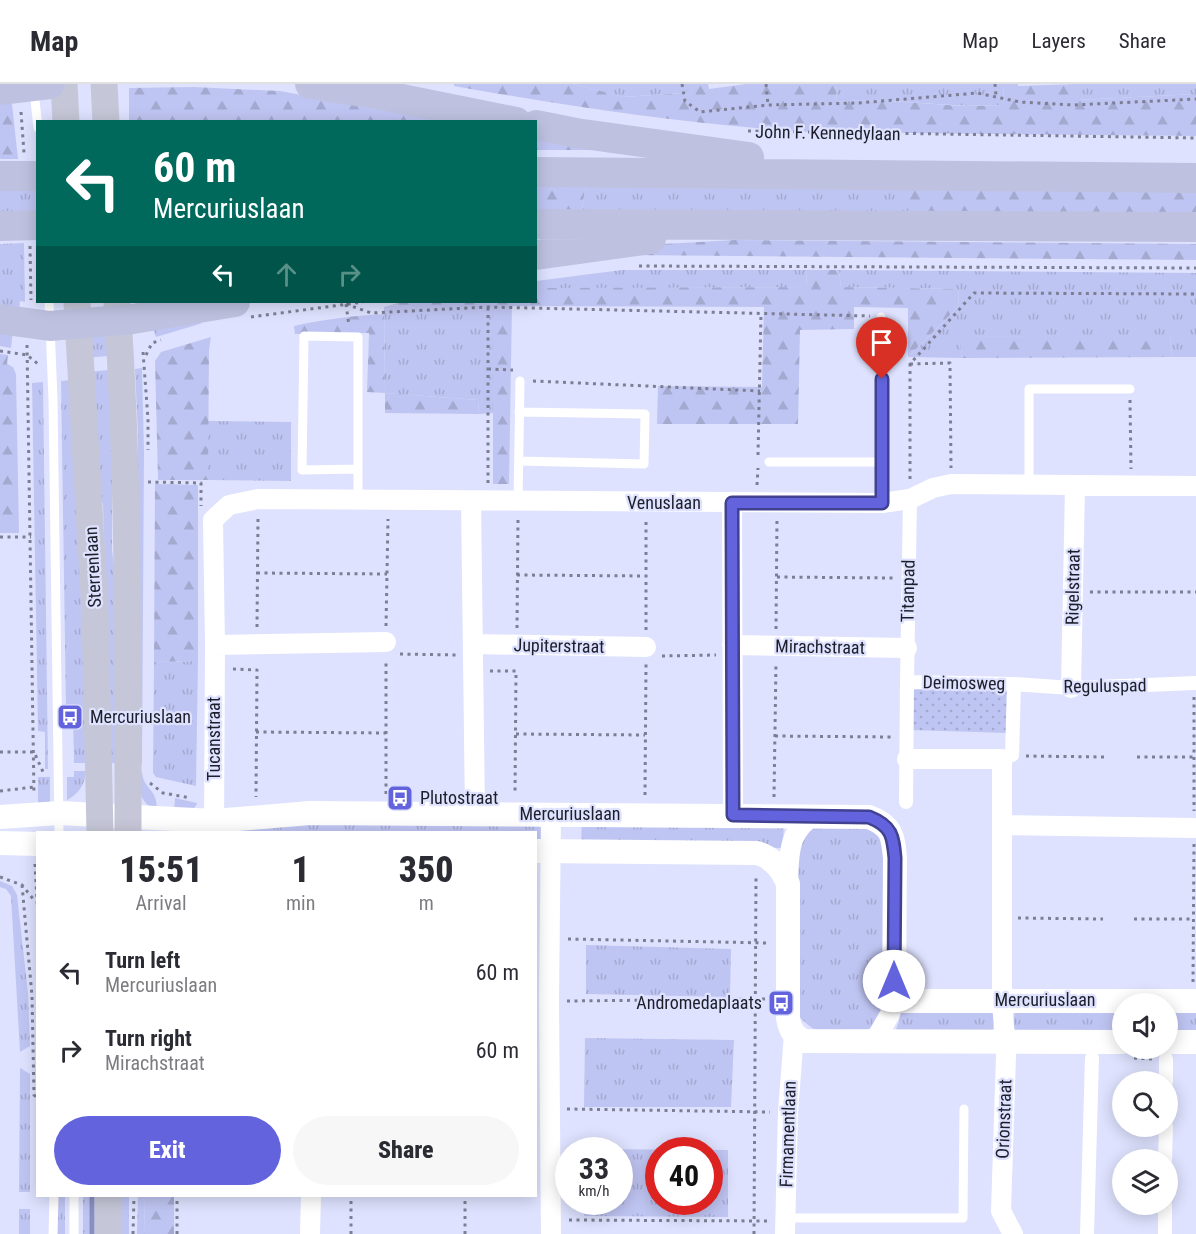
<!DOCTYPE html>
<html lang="en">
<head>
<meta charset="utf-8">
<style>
	body { margin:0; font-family:"Roboto Condensed",sans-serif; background:#f7f7f7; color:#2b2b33; height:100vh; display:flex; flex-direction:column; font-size:22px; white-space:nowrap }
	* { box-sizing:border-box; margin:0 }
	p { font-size:20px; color:#7c7c81 }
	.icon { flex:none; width:33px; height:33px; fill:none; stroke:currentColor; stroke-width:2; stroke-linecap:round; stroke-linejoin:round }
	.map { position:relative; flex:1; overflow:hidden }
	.details { position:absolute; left:36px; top:747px; width:501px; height:366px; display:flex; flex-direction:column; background:#fff; border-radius:0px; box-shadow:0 3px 15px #0003 }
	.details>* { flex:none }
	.banner { position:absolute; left:36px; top:36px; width:501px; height:183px; border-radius:0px; box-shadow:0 3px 15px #0003; background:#00695c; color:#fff; overflow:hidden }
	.buttons { position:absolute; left:1112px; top:909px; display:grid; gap:12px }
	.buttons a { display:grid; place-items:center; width:66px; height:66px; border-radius:50%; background:#fff; box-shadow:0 3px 15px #0003; font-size:30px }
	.speed { position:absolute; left:555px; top:1053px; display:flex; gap:12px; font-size:30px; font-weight:700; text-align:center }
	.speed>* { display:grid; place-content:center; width:78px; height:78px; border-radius:50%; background:#fff; box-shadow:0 3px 15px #0003; line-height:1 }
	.speed small { font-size:15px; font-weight:400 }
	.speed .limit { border:9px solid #d22; background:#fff; color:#111 }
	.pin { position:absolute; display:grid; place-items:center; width:51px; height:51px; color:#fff; margin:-62px -26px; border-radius:50% 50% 50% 0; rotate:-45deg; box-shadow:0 0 6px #0007 }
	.pin .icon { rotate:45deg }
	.me { position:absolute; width:66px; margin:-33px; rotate:0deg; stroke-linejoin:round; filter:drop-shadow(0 0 4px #0008) }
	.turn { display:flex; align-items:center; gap:21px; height:126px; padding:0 18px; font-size:27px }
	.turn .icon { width:78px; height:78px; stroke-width:2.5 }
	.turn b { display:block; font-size:42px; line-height:51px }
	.lanes { display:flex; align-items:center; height:57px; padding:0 18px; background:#0003; justify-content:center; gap:30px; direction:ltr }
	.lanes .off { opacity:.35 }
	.eta { display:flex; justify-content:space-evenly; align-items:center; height:102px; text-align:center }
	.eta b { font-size:36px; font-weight:800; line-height:42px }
	.button { display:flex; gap:12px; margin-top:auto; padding:12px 18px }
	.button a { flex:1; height:69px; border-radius:36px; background:#6364dd; color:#fff; font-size:24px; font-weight:800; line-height:69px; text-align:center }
	.button a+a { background:#f7f7f7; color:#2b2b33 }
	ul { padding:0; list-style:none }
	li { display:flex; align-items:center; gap:18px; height:78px; padding:0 18px }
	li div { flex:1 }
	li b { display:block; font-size:22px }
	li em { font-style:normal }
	header { display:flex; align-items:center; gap:36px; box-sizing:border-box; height:84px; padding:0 30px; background:#fff; border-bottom:2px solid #e1e1e2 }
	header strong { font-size:28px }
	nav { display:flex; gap:33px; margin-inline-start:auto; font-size:21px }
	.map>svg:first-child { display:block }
</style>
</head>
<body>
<header>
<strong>Map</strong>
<nav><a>Map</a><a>Layers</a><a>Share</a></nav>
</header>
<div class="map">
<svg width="1196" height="1150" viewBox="0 0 1196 1150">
	<defs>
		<pattern id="grass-tufts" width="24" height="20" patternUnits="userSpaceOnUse" patternTransform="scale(1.5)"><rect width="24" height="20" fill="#bfc5f2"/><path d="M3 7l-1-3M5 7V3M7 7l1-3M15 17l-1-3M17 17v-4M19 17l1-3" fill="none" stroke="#a4a9d0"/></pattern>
		<pattern id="forest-firs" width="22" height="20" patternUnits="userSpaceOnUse" patternTransform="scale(1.5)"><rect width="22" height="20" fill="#bfc5f2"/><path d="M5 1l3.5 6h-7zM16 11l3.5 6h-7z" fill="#a4a9d0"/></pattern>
		<pattern id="park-dots" width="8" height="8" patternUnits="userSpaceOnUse" patternTransform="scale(1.5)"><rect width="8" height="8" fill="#bfc5f2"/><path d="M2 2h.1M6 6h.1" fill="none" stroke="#a4a9d0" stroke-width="1.8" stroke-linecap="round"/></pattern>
	</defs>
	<rect width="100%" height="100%" fill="#dee2fe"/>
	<path fill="url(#grass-tufts)" fill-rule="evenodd" d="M573,0h114v11l-4,-2 -60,4z
		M836,0h167l1,21c-56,4 -111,-9 -167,-3z
		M1076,0h120v10l-119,6z
		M586,97l324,2v30l-328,-3z
		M37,101v31l-37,1v-31z
		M24,159l1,59 -5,-1 -1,11 -19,-3v-65z
		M622,186h185l-1,17 -270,2v-8z
		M839,186l357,3v84h-24l-2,-21 -209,1 1,21 -54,-1 51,-51 -1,-17 -117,-2z
		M391,221l21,2h81l1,106 -15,1 -1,-14 -93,-7 -1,-86z
		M203,239l-47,14 -4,-12z
		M0,244l13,2 -2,18 -11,-2z
		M107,251l1,21 -23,2 -1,-22z
		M142,284l2,85 -2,311h-6l2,-328 -3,-67z
		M109,286l3,78v103l8,57v155h-9l-8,-258 -7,-24 -10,-109z
		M75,288l11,391h-12l-1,-53 -7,-1 -5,-328 10,-1z
		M43,298l5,387h-3v-37l-7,-1 -6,-348z
		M208,337l83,1v59l-83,-1z
		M198,577l-2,125 -40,-9 -3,-4 1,-111z
		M74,687h12c-1,13 -7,23 -19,29v-23h7z
		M136,687l6,1c2,19 15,15 15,38 -18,-6 -18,-22 -21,-39z
		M38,693h12v31h-12z
		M175,714l22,5v1l-3,4 -20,4z
		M289,734l253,7v13l-6,7v-13h-309v-3z
		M582,735l202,1 -1,28 -202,-2z
		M859,738l26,16 3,163 -14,25 -12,7 -34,1 -16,-6 -11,-9 -5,-8 -2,-150 9,-29 9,-6z
		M0,797l12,5 5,9 11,98 2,53 -10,6 -9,-156 -5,-7 -6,-2z
		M586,861l145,4 -1,48 -144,-3z
		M900,921l91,4c3,7 4,16 1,23l-98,3 5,-14z
		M1122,924v29l-106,-5c-3,-6 -3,-16 0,-23z
		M1167,925h29v28h-29z
		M585,954l149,2 -3,67h-147z
		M20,984l10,6v118h-11z
		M585,1065l143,1v67l-144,-1 1,-14h35v-52zM658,1066h52v52h-52z
		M59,1112h6v38h-8v-35z
		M83,1112h17v38h-17z
		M119,1112h10v38h-12z
		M138,1112h7l-1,38h-7z
		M19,1125h11v25h-11z"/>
	<path fill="url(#forest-firs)" d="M454,0h119l51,13 59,-4 4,2v-11h21l1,5 37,-5h90l1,18c56,-6 111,8 167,3l-1,-21h15v2l58,-2 2,16 118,-6v42l-385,-4c-120,-7 -239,-25 -357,-46z
		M194,3l86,4 165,30h-316v-33z
		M0,13l12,7 6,55h-18z
		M536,55l66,11h-66z
		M536,97h50l-4,29h-46z
		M910,99l286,2v29l-286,-1z
		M735,156l461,4v16l-569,-5 36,-11z
		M807,186h32l2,17 117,2 1,17 -51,51v-49l-54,-1v22l-54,1 -2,94h-141l1,-38 104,1 2,-80 -252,-1 -3,178h-16v-177h-81l-21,-2 9,-3h136v-13l7,-1 263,-1z
		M384,230l1,79 93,7 1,14 -94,-1v-20l-18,-1 2,-59 -74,1 -1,-8c30,-7 59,-10 90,-12z
		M1040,252h130l2,21 -210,1 -2,-21z
		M211,253l-2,13 -1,130h-50l-3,-119 6,-9z
		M0,270l8,1 -1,9 6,3 3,7 3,159h-19z
		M155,400l43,1v176l-44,1z
		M145,1112h29v38h-30z"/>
	<path fill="url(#park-dots)" d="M912,603l97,1 -1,45 -97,-3z"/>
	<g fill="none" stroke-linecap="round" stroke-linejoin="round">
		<path stroke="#898fc0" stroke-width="5" d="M92,1150v-38"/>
		<path stroke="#7c7f93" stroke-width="3" stroke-dasharray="3 4.5" stroke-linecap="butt" d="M682,0l3,17 15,11 68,-7 90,-2 119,-10 43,9 54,3 122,-6
			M766,0l2,21
			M995,0l1,12
			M21,28l3,41
			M748,47l448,7
			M30,162l1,54
			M639,182l557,2
			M346,220l25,9 117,-6 382,9
			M346,220l3,22
			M251,233l112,-15
			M27,261l7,450
			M0,267l27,4 11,9
			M143,268l5,67v31
			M146,271l6,-12 9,-3
			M910,280l40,-1 1,105
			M488,285l25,1
			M533,297l227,10
			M1130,316l1,69
			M758,371l3,-142
			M910,395v-115l64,-71 222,1
			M148,398l53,1v23
			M488,399v-176
			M757,401l1,-17
			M0,453h31
			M257,489l130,1
			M517,491l129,1
			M777,493l118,1
			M1090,508h106
			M386,542l2,-107
			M257,543l1,-110
			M517,544l1,-110
			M776,545l1,-111
			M646,546v-110
			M400,570l56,1
			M662,572l54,-1
			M233,585l24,1 -1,127
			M490,587h26l-1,123
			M1194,613v114
			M256,648l130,1
			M516,650l129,1
			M775,652l118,1
			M0,668h34l10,22
			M1026,672l79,1
			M1137,673h57
			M150,699l13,10 28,5
			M0,707l34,-4
			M386,710v-134
			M645,711l1,-131
			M774,713l2,-135
			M35,780l3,55
			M0,793l22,8 12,15
			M22,801l10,111 2,99 4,3
			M1018,834l85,1
			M1134,835h59
			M568,855l201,4
			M1193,898l1,-138
			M567,917l200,-2
			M1134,974l18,1
			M567,1025l203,3
			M569,1136l200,1
			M133,1150l1,-38
			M177,1150v-38
			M351,1150v-38
			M465,1150v-38
			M754,1150l2,-359"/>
		<path stroke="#fff" stroke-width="9" d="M34,7l4,37
			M49,218l4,97 6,433
			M881,233l1,186
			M304,252l54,1v132l-56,1z
			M519,377l125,3 1,-50 -126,-2
			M769,378h113
			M358,385v31
			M1029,401v-96h101
			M518,418l2,-121
			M786,1134h177l1,-109
			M53,1150l1,-38
			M74,1150v-38"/>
		<path stroke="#fff" stroke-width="14" d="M907,598l3,-183
			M1014,600l57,4 125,-5
			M906,718l1,-120 107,2 -2,71 -10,4
			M1166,998v-23
			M1165,1076l1,-34
			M1087,1150l5,-176
			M1165,1150v-30"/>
		<path stroke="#fff" stroke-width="20" d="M471,417l4,312
			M732,419l1,312
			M473,560l173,3
			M215,561l171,-3
			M732,561l175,3
			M1071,604l4,-202
			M907,675h95v241l4,56 -5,155 12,23
			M551,731l-2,186 2,233
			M1003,741l191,3
			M214,748l1,-187 -2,-125 16,-15 29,-6 624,4 28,-4 23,-11 18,-4 245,2
			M788,800c1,-27 -1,-55 28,-69
			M874,958l16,-28 4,-13
			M310,1150l1,-38
			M785,1150l3,-122 6,-78"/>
		<path stroke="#fff" stroke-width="24" d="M0,733l59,-4 155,8 96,-8 559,4c23,9 24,19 26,41l-1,143h302
			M0,759l38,1
			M536,767l221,2c15,4 26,17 31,31v134c2,11 5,18 16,23l318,1
			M1167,958h29"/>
		<path stroke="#c5c7d8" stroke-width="27" d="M64,0l2,38
			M104,0l2,38
			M77,218l18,310 5,220
			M117,218c12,176 11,354 11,530
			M108,1112v38"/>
		<path stroke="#bec2e0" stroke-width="30" d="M310,0l67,10 139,28
			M0,6l50,-6
			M536,41l40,8 173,24
			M536,88l660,6
			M0,92h38
			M536,140l660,3
			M0,142l38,-1
			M536,171l115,-16
			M0,235l50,7 83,-7 102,-17"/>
	</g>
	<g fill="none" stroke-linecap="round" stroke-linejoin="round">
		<g stroke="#404190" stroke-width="15">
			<path id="route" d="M882,295v124h-150l1,312 136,2c23,9 24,19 26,41l-1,123"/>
		</g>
		<use href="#route" stroke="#6364dd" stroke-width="10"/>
	</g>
	<defs>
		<g id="bus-square" transform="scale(1.35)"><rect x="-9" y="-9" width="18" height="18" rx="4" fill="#6364dd" stroke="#dee2fe"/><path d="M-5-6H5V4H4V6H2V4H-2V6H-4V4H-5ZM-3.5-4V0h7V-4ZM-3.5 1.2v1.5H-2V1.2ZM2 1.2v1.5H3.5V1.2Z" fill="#fff"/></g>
	</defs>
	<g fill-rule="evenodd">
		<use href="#bus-square" x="70" y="633"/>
		<use href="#bus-square" x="400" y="714"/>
		<use href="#bus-square" x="781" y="919"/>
	</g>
	<g text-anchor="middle" stroke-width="4.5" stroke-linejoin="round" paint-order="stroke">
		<g font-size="18" fill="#1c1e2a" stroke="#dee2fe">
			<text transform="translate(828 49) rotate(1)" y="6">John F. Kennedylaan</text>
			<text x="664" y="425">Venuslaan</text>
			<text transform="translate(93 483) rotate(-93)" y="6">Sterrenlaan</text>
			<text transform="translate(1073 503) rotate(-89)" y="6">Rigelstraat</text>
			<text transform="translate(908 507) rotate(-89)" y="6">Titanpad</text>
			<text transform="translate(559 562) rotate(1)" y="6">Jupiterstraat</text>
			<text transform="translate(820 563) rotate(1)" y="6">Mirachstraat</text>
			<text transform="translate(964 599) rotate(1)" y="6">Deimosweg</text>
			<text transform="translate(1105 602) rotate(-1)" y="6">Reguluspad</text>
			<text transform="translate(214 655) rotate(-90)" y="6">Tucanstraat</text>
			<text x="570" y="736">Mercuriuslaan</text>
			<text x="1045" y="922">Mercuriuslaan</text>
			<text transform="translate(1004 1035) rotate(-88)" y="6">Orionstraat</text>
			<text transform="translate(788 1050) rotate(-88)" y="6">Firmamentlaan</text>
		</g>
		<g font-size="18" fill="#1c1e2a" stroke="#dee2fe" text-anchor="start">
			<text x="90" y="639">Mercuriuslaan</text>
			<text x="420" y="720">Plutostraat</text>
			<text x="762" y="925" text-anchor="end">Andromedaplaats</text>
		</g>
	</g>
</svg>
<div class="buttons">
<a><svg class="icon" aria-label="sound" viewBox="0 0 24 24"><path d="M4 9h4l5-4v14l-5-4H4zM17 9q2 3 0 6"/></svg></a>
<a><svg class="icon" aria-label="search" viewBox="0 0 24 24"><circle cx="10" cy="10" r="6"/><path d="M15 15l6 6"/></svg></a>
<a><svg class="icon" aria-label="layers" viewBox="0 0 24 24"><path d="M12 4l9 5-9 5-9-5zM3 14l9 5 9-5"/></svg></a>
</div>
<div class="speed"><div>33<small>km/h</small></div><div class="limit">40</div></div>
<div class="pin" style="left:882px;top:295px;background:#d93025"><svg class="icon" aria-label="arrive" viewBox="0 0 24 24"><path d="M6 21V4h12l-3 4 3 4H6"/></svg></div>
<svg class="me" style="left:894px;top:897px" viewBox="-20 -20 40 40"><circle r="19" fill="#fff"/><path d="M0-13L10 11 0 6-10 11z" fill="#6364dd"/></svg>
<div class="banner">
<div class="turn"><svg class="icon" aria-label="left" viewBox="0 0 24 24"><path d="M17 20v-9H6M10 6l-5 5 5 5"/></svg><div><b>60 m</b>Mercuriuslaan</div></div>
<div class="lanes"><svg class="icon" aria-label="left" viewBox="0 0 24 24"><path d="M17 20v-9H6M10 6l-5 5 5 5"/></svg><svg class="icon off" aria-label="ahead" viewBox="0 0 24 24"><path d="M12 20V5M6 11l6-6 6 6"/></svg><svg class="icon off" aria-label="right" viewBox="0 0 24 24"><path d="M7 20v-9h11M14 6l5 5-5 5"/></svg></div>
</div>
<section class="details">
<div class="eta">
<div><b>15:51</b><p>Arrival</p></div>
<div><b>1</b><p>min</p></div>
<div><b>350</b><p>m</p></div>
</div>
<ul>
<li><svg class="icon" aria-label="left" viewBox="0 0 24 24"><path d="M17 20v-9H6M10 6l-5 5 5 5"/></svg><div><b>Turn left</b><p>Mercuriuslaan</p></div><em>60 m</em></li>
<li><svg class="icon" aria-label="right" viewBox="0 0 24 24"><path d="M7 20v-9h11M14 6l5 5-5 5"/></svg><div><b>Turn right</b><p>Mirachstraat</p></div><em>60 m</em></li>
</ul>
<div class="button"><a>Exit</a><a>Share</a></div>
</section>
</div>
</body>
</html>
